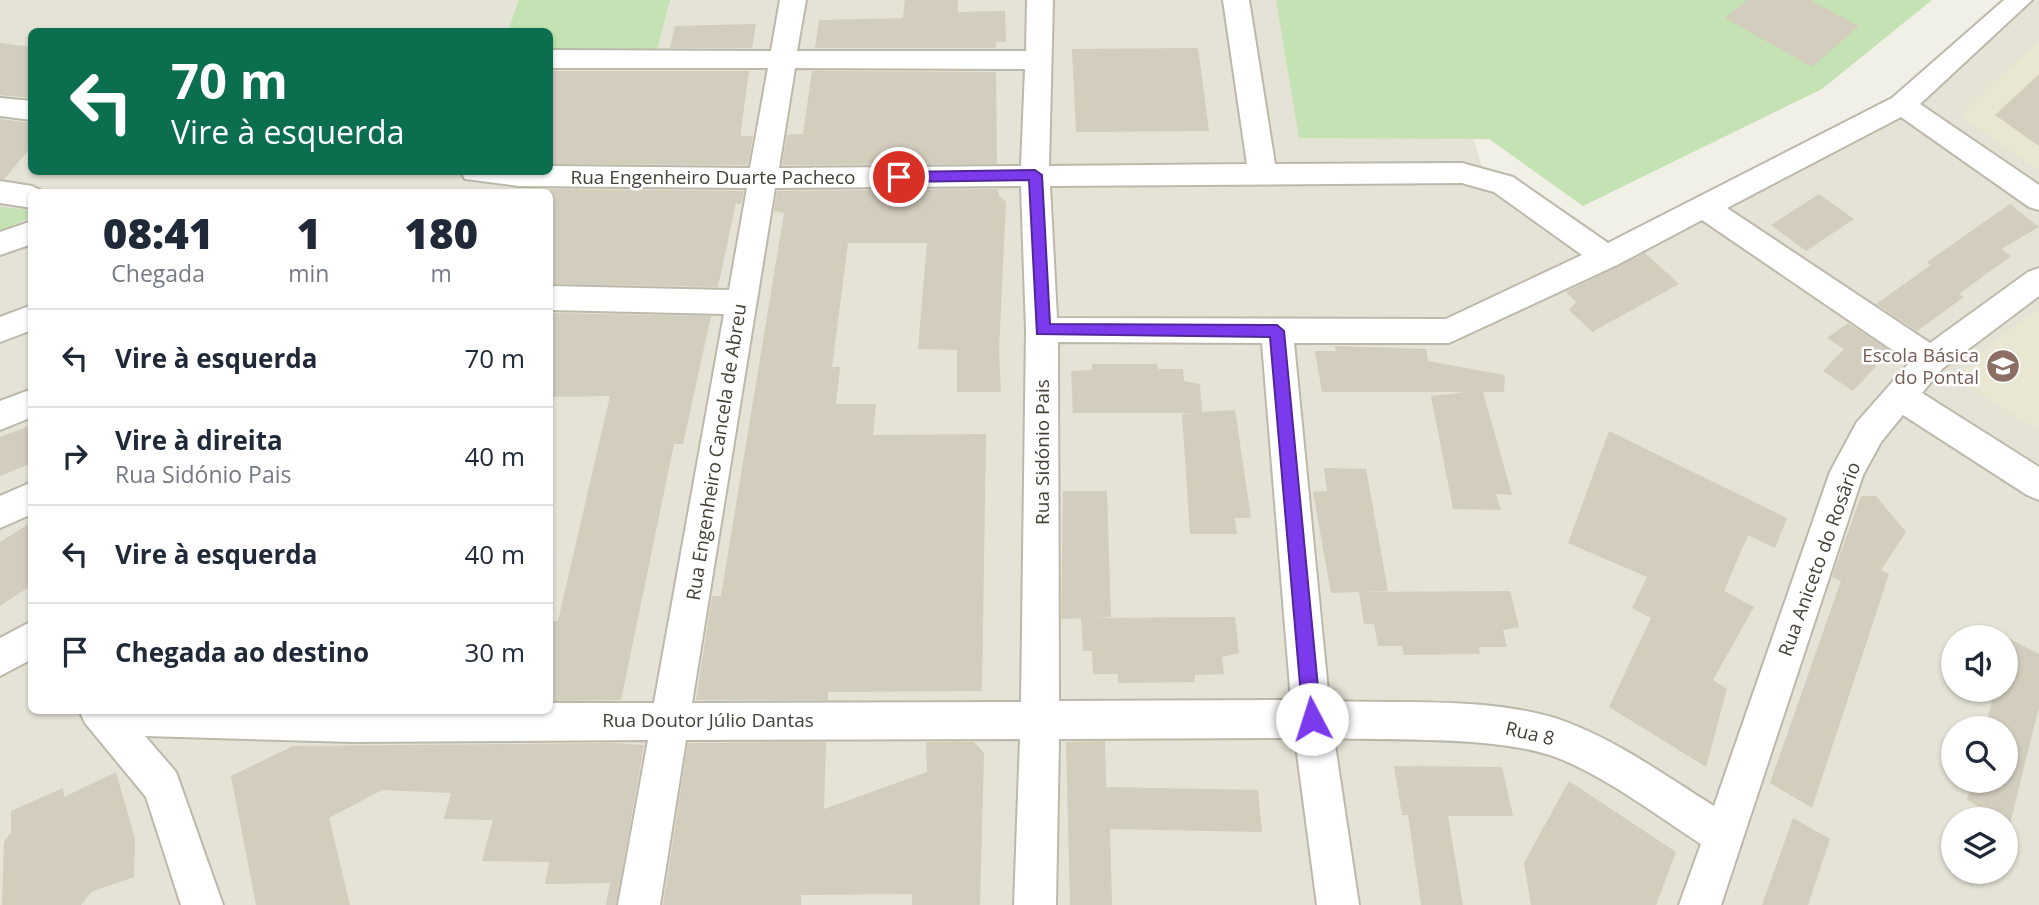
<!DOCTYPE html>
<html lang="pt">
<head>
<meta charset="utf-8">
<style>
	body { margin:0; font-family:"Open Sans",sans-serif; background:#f6f6f7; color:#1f2937; height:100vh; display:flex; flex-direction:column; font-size:26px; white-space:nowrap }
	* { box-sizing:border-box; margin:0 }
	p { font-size:23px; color:#747a83 }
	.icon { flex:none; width:38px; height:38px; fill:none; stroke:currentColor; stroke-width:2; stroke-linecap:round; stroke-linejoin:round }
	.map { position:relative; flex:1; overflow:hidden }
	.sheet { position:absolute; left:28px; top:189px; width:525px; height:525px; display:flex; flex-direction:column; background:#fff; border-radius:10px; box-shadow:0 2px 5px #0004 }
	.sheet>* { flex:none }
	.hud { position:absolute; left:28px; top:28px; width:525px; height:147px; border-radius:10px; box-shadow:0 2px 5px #0004; background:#0b6e4f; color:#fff; overflow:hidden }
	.controls { position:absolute; left:1941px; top:625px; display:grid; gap:14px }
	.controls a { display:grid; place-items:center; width:77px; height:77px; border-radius:50%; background:#fff; box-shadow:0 2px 5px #0004; font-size:35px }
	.pin { position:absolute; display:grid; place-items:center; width:60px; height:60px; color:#fff; margin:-30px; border:4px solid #fff; border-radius:50%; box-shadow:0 2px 7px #0007 }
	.me { position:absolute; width:77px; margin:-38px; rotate:355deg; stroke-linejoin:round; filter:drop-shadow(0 0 5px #0008) }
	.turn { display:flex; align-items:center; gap:24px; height:147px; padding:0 28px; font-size:32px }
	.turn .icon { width:91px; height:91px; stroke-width:2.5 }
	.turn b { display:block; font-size:49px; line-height:60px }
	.eta { display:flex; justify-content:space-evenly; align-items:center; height:119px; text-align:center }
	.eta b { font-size:42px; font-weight:800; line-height:49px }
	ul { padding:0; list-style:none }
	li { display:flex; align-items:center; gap:21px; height:98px; padding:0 28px; border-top:2px solid #e0e1e3 }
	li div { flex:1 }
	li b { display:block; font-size:26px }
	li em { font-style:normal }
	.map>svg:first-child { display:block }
</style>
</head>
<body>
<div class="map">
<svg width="2039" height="905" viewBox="0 0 2039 905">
	<rect width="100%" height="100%" fill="#f1f0e6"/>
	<path fill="#e5e3d5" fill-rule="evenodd" d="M0,0h1432l53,177 121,80 252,-127 161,-130h20v905h-2039zM32,32h518v140h-518zM32,192h518v518h-518zM1953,637h53v53h-53zM1953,728h53v52h-53zM1953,819h53v53h-53z"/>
	<path fill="#e9e7d2" d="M2039,41v130l-79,-56z
		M2039,309v122l-84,-53 43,-40z"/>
	<path fill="#c4e2b3" d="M519,0h151l-13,49h-107v-17l-42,-1z
		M1276,0h656l-110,89 -239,117 -94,-67 -190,-1z
		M0,207l31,3v7l-31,14z"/>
	<path fill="#d2cdbd" d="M905,0h53v12l47,-1 1,31h-10v6h-181l4,-28 84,-2z
		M1747,0h63l49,26 -47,41 -87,-49z
		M756,24l-4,24h-82l5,-22z
		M0,43l32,4v51l-32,-3z
		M1198,48l11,83 -133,1 -4,-83z
		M550,71h199l-8,59v6h12l-5,29 -198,-1z
		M812,71l184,1 1,92 -215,1 5,-30 16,-1z
		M2039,74v72l-44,-31z
		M0,119l32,4v23l-28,33h-4z
		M550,189l194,2 -3,13 -5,-1 -18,84 -168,-3z
		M998,189l1,7 7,6 -7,148 2,42h-44v-42l-39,-1 9,-106h-79l-16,124h8l-4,37h40l-3,31 113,-1 -4,257 -154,1v8h-132l16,-104h9l63,-383 -10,-2 3,-20z
		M1819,194l35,25 -48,32 -35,-26z
		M2010,204l29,23 -38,22 10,7 -52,38 5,3 -47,34 -41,-27 55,-39 -4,-3z
		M1645,253l34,31 -87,48 -23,-22 7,-8 -10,-10z
		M550,313l161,3 -28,128h-9l-53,256 -71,1v-80h8l52,-225 -60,1z
		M1848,323l42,28 -37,40 -30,-20 21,-22 -17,-11z
		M1335,346l91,3 2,12 77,14 -1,17h-21l29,103 -16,-1 5,16 -48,-1 -22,-113 35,-4h-144l-7,-41h21z
		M1092,364h65l1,5h25l1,12 16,3 2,28 33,-2 16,108h-16l2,16h-47l-8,-120 14,-1h-123l-2,-42 21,-1z
		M32,425v38l-32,13v-39z
		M1609,431l178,87 -12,30 -27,-13 -24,56 30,16 -41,73 14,9 -21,78 -97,-60 42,-89 -19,-10 15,-31 -79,-34z
		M1324,468l42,1 22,122 -57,2 -18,-101 14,-1z
		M1063,491h44l4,126 -50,2z
		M1861,496h15l30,36 -25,38 8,4 -77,234 -42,-25 71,-202 -9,-4z
		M32,522v63l-32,21v-64z
		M1510,591l9,36 -16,3 4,17h-28l1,7 -76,1 -2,-9h-24l-4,-22h-10l-5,-32z
		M1235,617l4,36 -17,4 2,17 -29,1v7l-77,1v-9h-25l-1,-23h-9l-2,-33z
		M2006,637l33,17v53l-29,117 -43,-24 5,-20h34v-52h-21l10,-38h11z
		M1105,741l1,46 152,3 4,42 -152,-3 2,76h-42l-4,-163z
		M826,742l-2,67 103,-37 -1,-30h48l10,11 -4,152h-68v-11l-111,1v10h-138l25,-162z
		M612,743l32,2 -28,160h-10l4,-22 -65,1 4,-22 -67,-1 11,-41 -49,-1 7,-26 -69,-3 -53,28 21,87h-94l-25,-129 62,-30z
		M1394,766l108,1 11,49h-65l15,89h-42l-13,-90h-6z
		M116,772l19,67 -1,38 -43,15 -10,13h-79l2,-63 7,-10v-21l52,-23 1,9z
		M1569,781l107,71 -20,53h-125l-7,-42z
		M1793,818l37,21 -22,66h-46z"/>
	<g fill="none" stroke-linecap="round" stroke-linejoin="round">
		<g stroke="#bcb9aa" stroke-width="4">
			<path id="minor" d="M780,0h26l-9,51h229l1,-51h26l-4,166 198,-2 -24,-164h26l26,164 187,-1 51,14 95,66 284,-145 112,-98h28l-112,104 119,81v25l-10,-3 -128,-90 -174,91 203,135 98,-71 11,-4v28l-97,73 -20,24 117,74v33l-12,-5 -124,-80 -22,27 -18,33 -142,430h-42l22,-61c-45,-29 -89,-63 -138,-84 -58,-25 -165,-19 -229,-22l25,167h-42l-22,-167 -236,1 -3,166h-42l6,-166 -334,1 -26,165h-42l30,-165 -296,2 -207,-6 31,36 47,133h-42l-35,-108 -61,-74 -6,-13h471v-7h104l70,-389 -174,-4v-24l179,4 18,-102 -228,-2 -54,-7 -4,-7h89v-6l200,2 18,-100h-218v-18l221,1zM795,68l230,1 -4,97 -242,2zM1462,183l32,9 88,63 -136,64 -389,-1 -7,-132zM1021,186l5,144 -5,372 -329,1 83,-515zM1702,220l208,142 -53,60 -27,50 -116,334c-47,-29 -93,-63 -145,-83 -71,-27 -164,-19 -240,-22l-35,-358h155l168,-78zM1058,342l204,1 29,357 -232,1z
				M0,98l32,3v19l-32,-4z
				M0,181l32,5 12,6h-12v16l-32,-5z
				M32,221v23l-32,11v-23z
				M32,305v25l-32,12v-25z
				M32,389v28l-32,13v-29z
				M32,482v32l-32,14v-32z
				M32,621v38l-32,17v-38z"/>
		</g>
		<use href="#minor" fill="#fff" fill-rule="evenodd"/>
	</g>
	<path fill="#7c3aed" stroke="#51269a" stroke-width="2" d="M1035,170l7,5 8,149 227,1 7,6 37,388 -3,7 -6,2 -7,-2 -2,-7 -33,-382 -233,-3 -8,-154 -130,2 -6,-5 6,-5z"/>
	<defs>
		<g id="school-disc" transform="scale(1.75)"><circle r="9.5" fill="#8d6e63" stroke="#fff"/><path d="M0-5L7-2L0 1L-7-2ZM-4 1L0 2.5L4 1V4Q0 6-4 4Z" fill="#fff"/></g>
	</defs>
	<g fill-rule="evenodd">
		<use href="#school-disc" x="2003" y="366"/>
	</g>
	<g text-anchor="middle" stroke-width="5" stroke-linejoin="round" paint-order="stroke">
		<g font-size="19" fill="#444136" stroke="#fff">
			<text x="713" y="184">Rua Engenheiro Duarte Pacheco</text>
			<text transform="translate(716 452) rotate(-81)" y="7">Rua Engenheiro Cancela de Abreu</text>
			<text transform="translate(1042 452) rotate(-90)" y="7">Rua Sidónio Pais</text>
			<text transform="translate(1819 559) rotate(-70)" y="7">Rua Aniceto do Rosârio</text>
			<text x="708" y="727">Rua Doutor Júlio Dantas</text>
			<text transform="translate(1530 733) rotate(13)" y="7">Rua 8</text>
		</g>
		<g font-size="19" fill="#785e54" stroke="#fff" text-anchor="end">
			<text x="1979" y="362">Escola Básica<tspan x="1979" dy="22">do Pontal</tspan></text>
		</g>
	</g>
</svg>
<div class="controls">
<a><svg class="icon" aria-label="sound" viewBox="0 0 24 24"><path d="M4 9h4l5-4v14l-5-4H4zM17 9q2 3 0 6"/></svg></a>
<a><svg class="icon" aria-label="search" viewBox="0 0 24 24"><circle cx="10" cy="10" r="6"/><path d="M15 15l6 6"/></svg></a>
<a><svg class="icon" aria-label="layers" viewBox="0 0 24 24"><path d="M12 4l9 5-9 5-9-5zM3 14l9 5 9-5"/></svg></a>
</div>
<div class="pin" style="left:899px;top:177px;background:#d93025"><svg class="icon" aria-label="arrive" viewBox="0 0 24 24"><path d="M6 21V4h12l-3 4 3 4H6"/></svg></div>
<svg class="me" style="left:1312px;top:719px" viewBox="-20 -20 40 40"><circle r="19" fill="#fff"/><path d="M0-13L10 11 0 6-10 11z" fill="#7c3aed"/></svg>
<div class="hud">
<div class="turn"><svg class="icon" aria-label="left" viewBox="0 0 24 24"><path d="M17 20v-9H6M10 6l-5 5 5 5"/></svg><div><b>70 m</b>Vire à esquerda</div></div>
</div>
<section class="sheet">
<div class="eta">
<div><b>08:41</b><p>Chegada</p></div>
<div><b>1</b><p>min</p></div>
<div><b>180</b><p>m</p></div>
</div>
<ul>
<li><svg class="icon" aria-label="left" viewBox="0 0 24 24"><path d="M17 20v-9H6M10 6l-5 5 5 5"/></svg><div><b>Vire à esquerda</b></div><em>70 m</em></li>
<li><svg class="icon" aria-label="right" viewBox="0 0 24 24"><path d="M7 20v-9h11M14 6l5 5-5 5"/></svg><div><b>Vire à direita</b><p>Rua Sidónio Pais</p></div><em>40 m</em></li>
<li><svg class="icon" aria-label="left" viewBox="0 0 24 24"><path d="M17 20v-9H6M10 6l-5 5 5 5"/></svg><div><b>Vire à esquerda</b></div><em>40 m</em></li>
<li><svg class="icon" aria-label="arrive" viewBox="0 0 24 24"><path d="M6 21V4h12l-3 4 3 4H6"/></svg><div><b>Chegada ao destino</b></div><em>30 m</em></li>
</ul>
</section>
</div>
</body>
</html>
